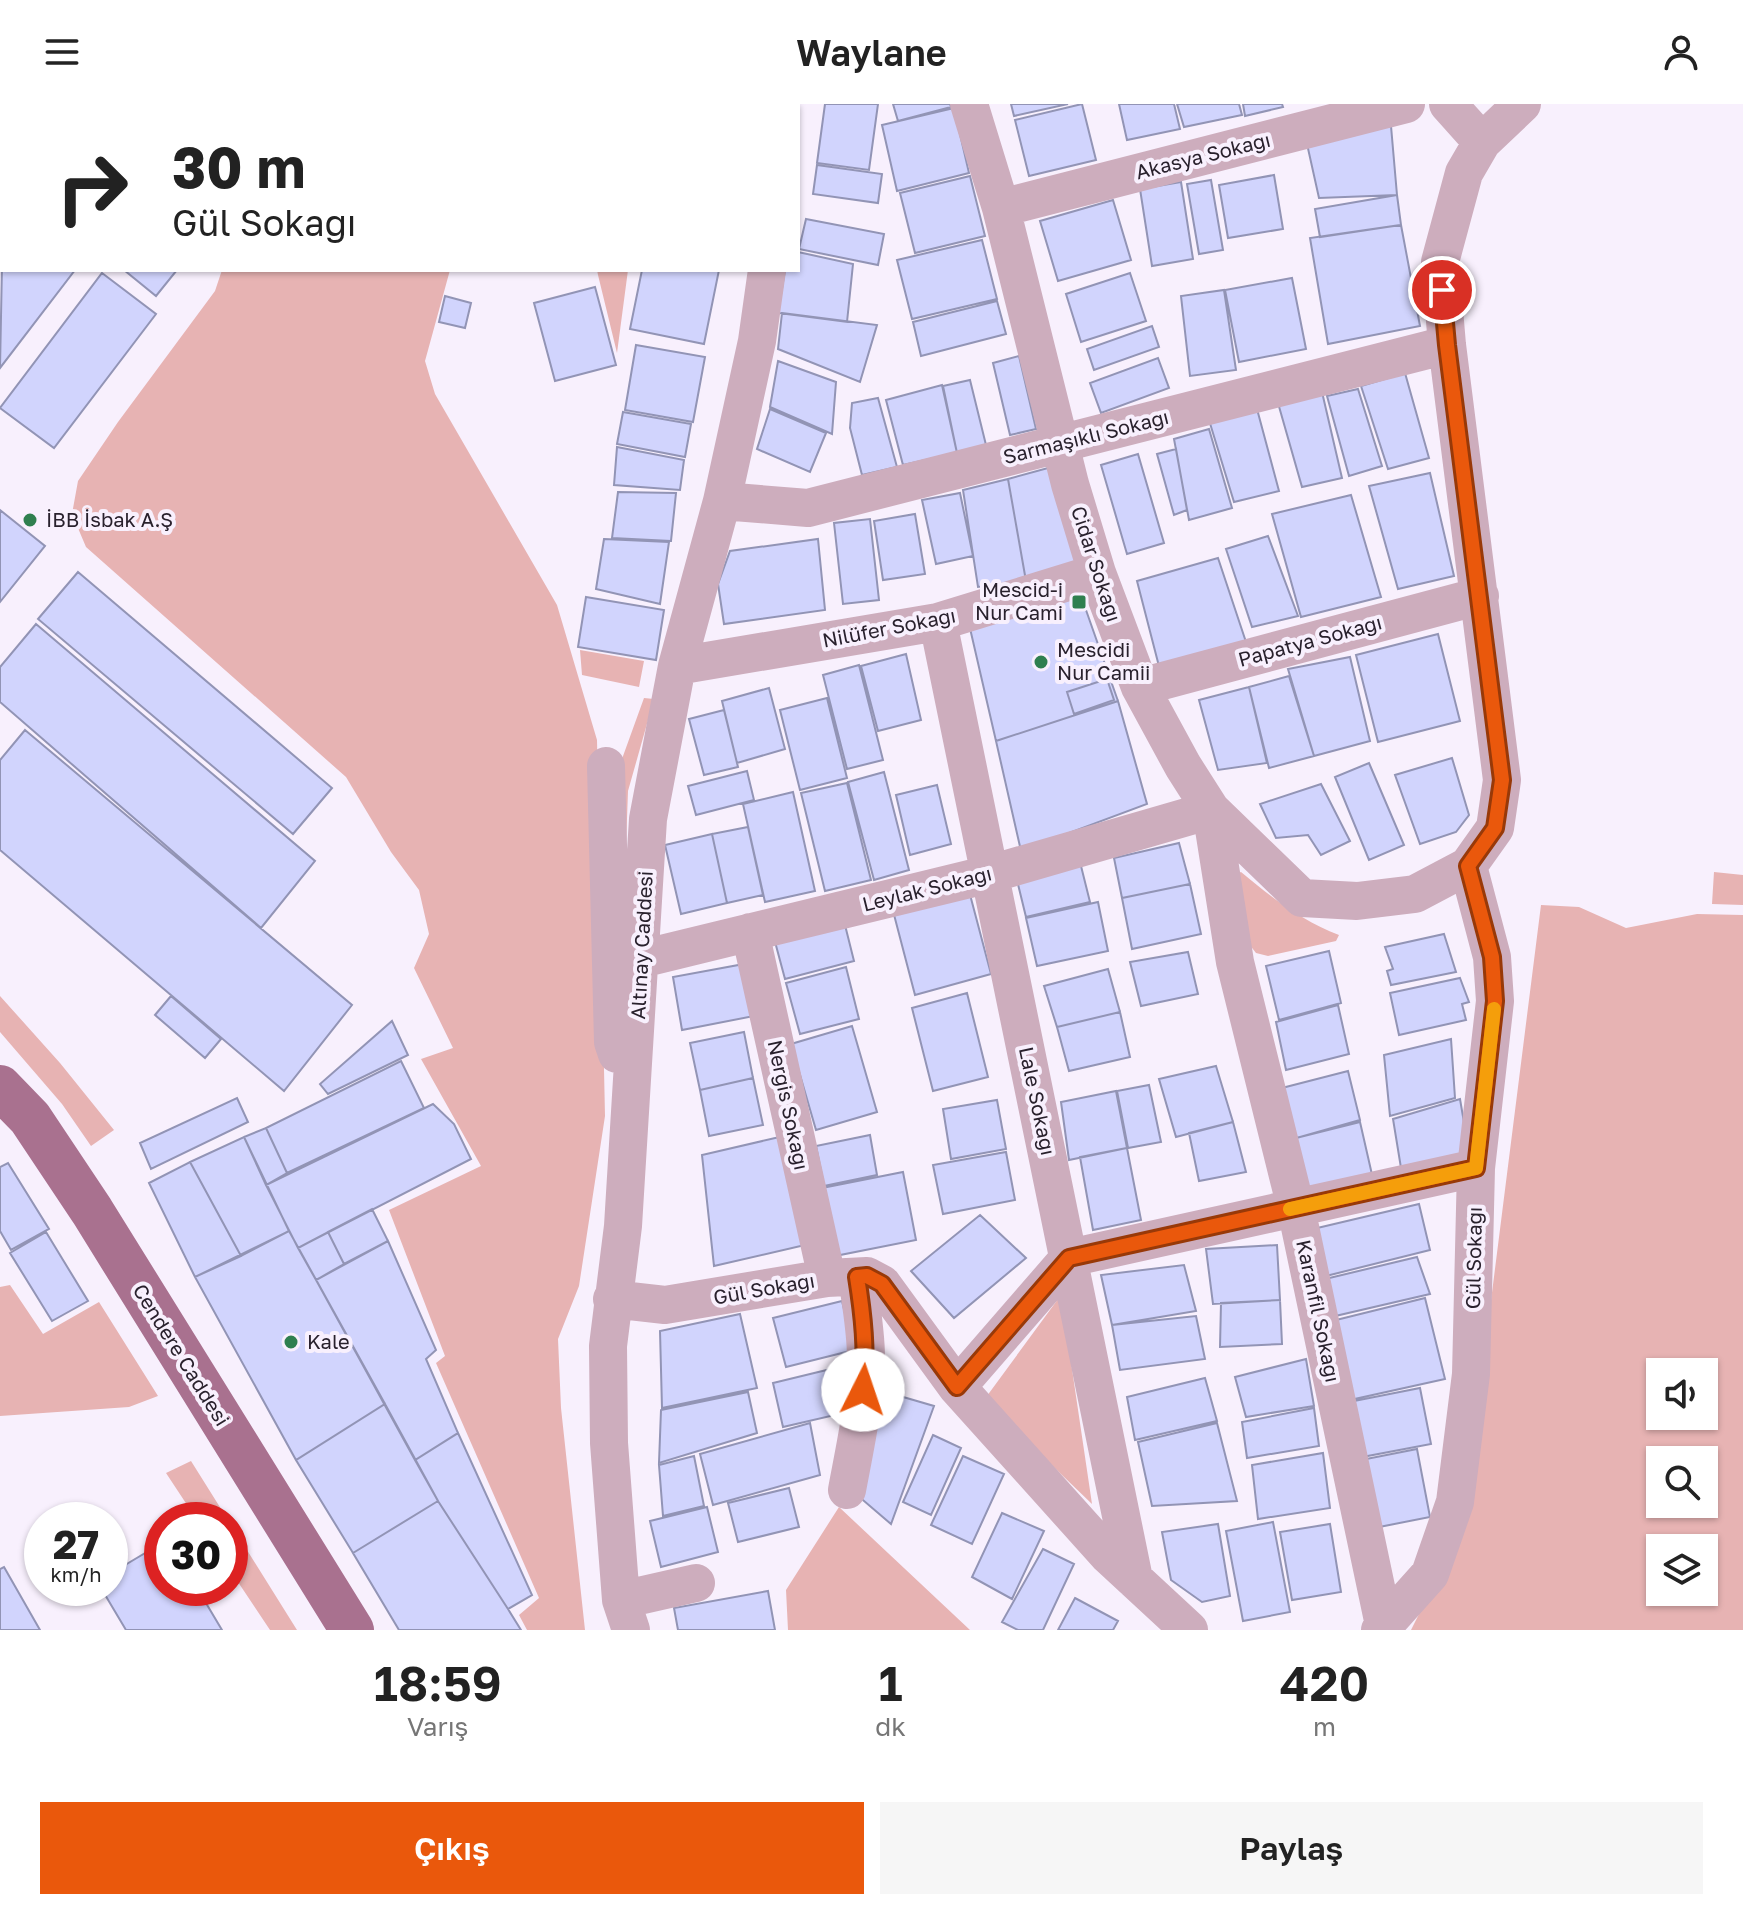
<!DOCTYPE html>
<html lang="tr">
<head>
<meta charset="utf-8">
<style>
	body { margin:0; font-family:"Golos Text",sans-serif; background:#f6f6f6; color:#222; height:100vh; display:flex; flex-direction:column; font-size:30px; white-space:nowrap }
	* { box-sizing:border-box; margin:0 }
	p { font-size:26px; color:#767676 }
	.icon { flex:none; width:44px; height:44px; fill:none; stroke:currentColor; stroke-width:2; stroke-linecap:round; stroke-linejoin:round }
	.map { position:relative; height:1526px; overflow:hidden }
	.details { display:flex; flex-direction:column; background:#fff; flex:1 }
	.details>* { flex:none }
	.top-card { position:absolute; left:0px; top:0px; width:800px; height:168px; box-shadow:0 2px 6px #0004; background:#fff; color:#222; overflow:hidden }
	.controls { position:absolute; left:1646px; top:1254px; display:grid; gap:16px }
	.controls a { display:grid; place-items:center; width:72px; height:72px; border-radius:0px; background:#fff; box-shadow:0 2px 6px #0004; font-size:40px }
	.speed { position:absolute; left:24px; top:1398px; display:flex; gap:16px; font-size:40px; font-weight:700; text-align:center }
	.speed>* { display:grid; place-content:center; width:104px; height:104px; border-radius:50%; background:#fff; box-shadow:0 2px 6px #0004; line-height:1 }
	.speed small { font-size:20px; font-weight:400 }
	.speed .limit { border:12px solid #d22; background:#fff; color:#111 }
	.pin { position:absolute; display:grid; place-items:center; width:68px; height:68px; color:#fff; margin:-34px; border:4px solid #fff; border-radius:50%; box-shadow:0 2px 8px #0007 }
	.me { position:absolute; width:88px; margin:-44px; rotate:4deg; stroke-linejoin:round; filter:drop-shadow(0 0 6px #0008) }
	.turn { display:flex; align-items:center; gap:28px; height:168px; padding:0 40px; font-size:36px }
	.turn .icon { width:104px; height:104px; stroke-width:2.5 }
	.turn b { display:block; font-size:56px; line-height:68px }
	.eta { display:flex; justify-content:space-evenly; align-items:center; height:136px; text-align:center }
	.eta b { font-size:48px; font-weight:600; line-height:56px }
	.primary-button { display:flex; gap:16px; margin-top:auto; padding:16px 40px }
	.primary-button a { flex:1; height:92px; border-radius:0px; background:#ea580c; color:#fff; font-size:32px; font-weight:600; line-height:92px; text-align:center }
	.primary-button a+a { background:#f6f6f6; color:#222 }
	header { display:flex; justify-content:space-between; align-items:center; height:104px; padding:0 40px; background:#fff; font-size:36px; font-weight:600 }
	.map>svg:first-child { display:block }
</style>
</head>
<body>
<header><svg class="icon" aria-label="menu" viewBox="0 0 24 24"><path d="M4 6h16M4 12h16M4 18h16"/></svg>Waylane<svg class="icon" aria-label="person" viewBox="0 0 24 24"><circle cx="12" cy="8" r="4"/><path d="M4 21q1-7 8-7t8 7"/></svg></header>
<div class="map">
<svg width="1743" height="1526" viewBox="0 0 1743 1526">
	<rect width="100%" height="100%" fill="#f8f0fd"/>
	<path fill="#e7b3b3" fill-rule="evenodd" d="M274,0h220l-1,2z
		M222,166h228l-25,91 10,33 122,211 40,135 8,376 -26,170 -21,53 3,69 24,222h-58l-8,-15 20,-17 -103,-235 9,-7 -56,-146 92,-44 -60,-107 32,-11 -39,-80 15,-34 -10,-44 -28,-38 -45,-75 -260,-230 -14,-33 6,-33 40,-59 97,-131z
		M597,166h31l-11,83 -19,-78z
		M580,546l64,11 -5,26 -57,-12z
		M644,594l10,1 -26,92 -5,138 -9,-148z
		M1241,768c30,25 61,49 98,63l-3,6 -68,15 -12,-3 -7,-9 -15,-69z
		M1714,768l29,3v30l-31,-1z
		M1541,801l38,2 47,21 71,-14 46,1v715h-332l11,-22 63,-260zM1660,1268h44v44h-44zM1660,1356h44v44h-44zM1660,1444h44v44h-44z
		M0,892l60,67 54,67 -23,16 -29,-42 -62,-72z
		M10,1181l33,49 56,-32 59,94 -29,11 -129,9v-129z
		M1061,1191l31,209 -108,-104z
		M191,1357l37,59h-31l-31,-47z
		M839,1403l131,123h1h-183l-2,-40z
		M230,1419l67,107h-27l-40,-60z"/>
	<path fill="#d1d4fd" stroke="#9294b5" stroke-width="2" d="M679,0h68l-69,2z
		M825,0h53l-9,66 -52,-7z
		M893,0h57l1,3 -53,14z
		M1011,0h57l-54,12z
		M1082,0l14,56 -67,16 -14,-56z
		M1119,0h55l6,25 -53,11z
		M1177,0h62l3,11 -58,12z
		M1243,0h39l1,3 -38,9z
		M954,4l15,65 -72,18 -15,-66z
		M1391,22l6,69 -78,3 -14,-63z
		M817,61l65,9 -4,29 -65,-9z
		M1274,71l9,54 -55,9 -9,-53z
		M970,72l15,60 -70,17 -15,-60z
		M1211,76l12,70 -24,4 -12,-70z
		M1181,78l12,77 -41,7 -12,-77z
		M1397,91l4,30 -81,12 -5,-28z
		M1113,96l18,60 -73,21 -18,-60z
		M806,115l78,15 -6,31 -79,-16z
		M1401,121l19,101 -92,18 -18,-106z
		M982,136l15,59 -85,20 -15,-59z
		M798,148l55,12 -6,58 -69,-9 7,-43h13z
		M2,161v5h73l-75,98z
		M124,166h53l-21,26z
		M642,166h77l-15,74 -74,-15z
		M102,169l54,41 -102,134 -54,-40z
		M1130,169l16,48 -65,21 -15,-48z
		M1292,174l14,71 -67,13 -14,-72z
		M595,183l21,78 -61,16 -21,-78z
		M1224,186l12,80 -46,6 -9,-80z
		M445,192l26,7 -6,25 -26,-6z
		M997,197l9,33 -85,22 -8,-34z
		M782,209l95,12 -17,57 -82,-33z
		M1152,222l7,21 -65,23 -7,-21z
		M636,241l69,12 -12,65 -68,-12z
		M1019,252l17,73 -26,6 -17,-72z
		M1158,254l11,30 -68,25 -11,-30z
		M778,257l58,21 -4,52 -62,-27z
		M1405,269l24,85 -41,11 -27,-83z
		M970,276l16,65 -29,8 -14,-67z
		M942,281l15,68 -54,12 -17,-65z
		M1358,285l24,77 -33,10 -22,-80z
		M1322,288l20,86 -40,9 -24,-84z
		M878,294l19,69 -35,8 -12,-47 2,-25z
		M770,305l56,24 -16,39 -53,-23z
		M1257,305l22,82 -45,11 -25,-82z
		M623,308l68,12 -6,33 -68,-13z
		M1209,325l23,79 -43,12 -15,-81z
		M617,343l67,13 -4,30 -66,-5z
		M1176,345l11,61 -13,5 -17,-61z
		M1138,350l26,89 -37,11 -26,-89z
		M1059,361l27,96 -60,20 -18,-102z
		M1430,369l24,103 -56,13 -29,-103z
		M1008,375l18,102 -48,6 -15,-97z
		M618,388l58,1 -5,48 -59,-3z
		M960,389l13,63 -37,8 -14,-64z
		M1351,391l30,102 -80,20 -29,-103z
		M0,406l45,36 -45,56z
		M915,410l10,60 -42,6 -9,-59z
		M870,415l9,81 -36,4 -9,-81z
		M1268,432l30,80 -46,11 -26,-78z
		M604,435l65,3 -9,62 -64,-15z
		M818,435l7,71 -101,14 -6,-40 12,-33z
		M1218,454l31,93 -88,23 -24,-93z
		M78,468l254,216 -39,46 -255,-215z
		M1080,489l38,108 -122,40 -27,-117z
		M586,493l78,13 -8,50 -78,-13z
		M36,520l279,237 -54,67 -261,-226v-35z
		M1438,530l22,87 -82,21 -22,-87z
		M906,550l15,66 -43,11 -17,-65z
		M1350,553l20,84 -56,15 -26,-87z
		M859,561l24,95 -36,9 -24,-94z
		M1289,572l25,80 -45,12 -20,-81z
		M1107,575l7,21 -40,14 -7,-22z
		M1249,583l18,76 -49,7 -19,-70z
		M769,584l16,61 -48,14 -15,-62z
		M827,594l20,80 -47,12 -20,-80z
		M1118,597l29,103 -126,47 -25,-110z
		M724,606l14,57 -34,8 -15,-56z
		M25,626l327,275 -68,86 -284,-241v-90z
		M1452,654l17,57 -13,17 -36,12 -25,-69z
		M1369,659l35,82 -35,15 -34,-83z
		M747,667l7,29 -58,15 -8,-29z
		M884,668l25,98 -35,10 -26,-98z
		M847,679l24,97 -46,11 -24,-98z
		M1321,680l29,57 -29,14 -13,-20 -32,3 -16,-34z
		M937,681l14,59 -41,11 -14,-60z
		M793,688l22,99 -50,11 -22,-98z
		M748,723l15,68 -36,8 -15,-69z
		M712,730l15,69 -46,11 -16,-69z
		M1179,739l11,41 -68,14 -8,-40z
		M1080,758l10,40 -64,15 -10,-41z
		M1190,780l11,50 -69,15 -10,-51z
		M968,783l23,87 -76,21 -23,-88z
		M1098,798l10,49 -71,15 -11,-48z
		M844,817l10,40 -69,18 -11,-41z
		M1444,830l12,38 -65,13 -4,-14 6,-2 -8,-22z
		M1329,847l12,52 -62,17 -13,-54z
		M1188,848l10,42 -57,12 -11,-44z
		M744,860l10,52 -72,14 -9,-53z
		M846,863l13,52 -59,15 -14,-51z
		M1108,865l12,43 -63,15 -13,-41z
		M1460,874l9,24 -7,2 4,16 -67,15 -9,-42z
		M967,889l21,84 -55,14 -21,-83z
		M171,892l50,43 -16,19 -50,-43z
		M1338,901l11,49 -63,16 -10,-48z
		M1120,908l10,45 -61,14 -12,-44z
		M392,917l16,34 -80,39 -8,-10z
		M852,922l25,86 -61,18 -25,-86z
		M744,928l9,46 -53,12 -10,-47z
		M1451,935l4,59 -65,18 -6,-61z
		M401,957l23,47 -137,65 -21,-45z
		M1216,962l17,56 -57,15 -17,-58z
		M1348,967l12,49 -67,19 -15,-50z
		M753,974l10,47 -54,11 -9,-46z
		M1149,981l12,57 -33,6 -11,-57z
		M1116,987l11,57 -58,12 -8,-58z
		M237,994l11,24 -97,47 -11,-26z
		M1460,995l9,53 -68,16 -8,-49z
		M997,996l9,49 -55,10 -8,-50z
		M433,1000l21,20 17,35 -173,89 -32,-63z
		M1233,1018l13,50 -47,9 -10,-48z
		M1360,1018l13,57 -71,18 -14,-57z
		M266,1024l21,45 -21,12 -22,-48z
		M870,1031l7,40 -53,11 -8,-40z
		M784,1032l21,109 -91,21 -12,-111z
		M244,1033l45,94 -48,25 -51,-94z
		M1127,1044l14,72 -48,10 -13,-73z
		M1006,1048l9,48 -72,14 -10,-49z
		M190,1058l51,94 -46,21 -46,-94z
		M8,1059l41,66 -38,21 -11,-19v-64z
		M903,1068l13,68 -81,16 -13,-68z
		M1419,1100l11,46 -104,26 -13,-47z
		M372,1105l16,32 -44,23 -16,-32z
		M980,1111l46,43 -72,60 -43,-47z
		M289,1127l96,173 -89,56 -101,-183z
		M46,1128l42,69 -36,20 -42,-68z
		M328,1128l16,32 -28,16 -18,-32z
		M388,1137l48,109 -10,9 32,74 -43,27 -99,-180z
		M1277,1141l3,55 -67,4 -7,-55z
		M1417,1153l13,37 -99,23 -10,-37z
		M1184,1161l12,46 -84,14 -11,-50z
		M1425,1194l20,81 -95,21 -18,-79z
		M1280,1196l2,44 -62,3 1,-44z
		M842,1197l12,49 -68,17 -13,-49z
		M740,1210l17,74 -95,20 -2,-77z
		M1196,1212l9,43 -85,11 -8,-45z
		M1306,1255l8,47 -68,11 -11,-40z
		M839,1263l4,15 -8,33 -52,12 -10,-44z
		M1205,1274l12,43 -82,19 -8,-43z
		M1420,1284l11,56 -74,14 -8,-56z
		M748,1288l9,41 -98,30 2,-53z
		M886,1288l48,14 -43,118 -34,-29z
		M385,1300l53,97 -85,52 -57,-93z
		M1314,1304l5,38 -72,12 -5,-36z
		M810,1319l10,52 -107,30 -13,-51z
		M1217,1319l20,78 -85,5 -14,-64z
		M458,1329l74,162 -24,14 -70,-108 -23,-41z
		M933,1331l28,13 -30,67 -28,-13z
		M1417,1345l13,68 -61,12 -13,-68z
		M1323,1349l7,55 -72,11 -6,-54z
		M694,1352l10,50 -41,10 -4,-51z
		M963,1352l41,18 -32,70 -41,-19z
		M789,1384l10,39 -61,15 -10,-39z
		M438,1397l70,108 13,21h-122l-46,-77z
		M707,1403l11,45 -57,15 -11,-46z
		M1002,1409l42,18 -32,68 -40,-22z
		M1273,1418l17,90 -47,9 -17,-90z
		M1218,1420l12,72 -28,6 -31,-22 -9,-48z
		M1330,1420l11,68 -49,8 -12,-68z
		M162,1439v45h35l25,42h-96l-25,-42h9v-14z
		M1043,1445l31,15 -31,66h-25l-16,-8z
		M4,1463l36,63h-40v-61z
		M768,1487l7,39h-97l-4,-22z
		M1075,1494l43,23 -5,9h-55z"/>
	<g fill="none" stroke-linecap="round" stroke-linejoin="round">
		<path stroke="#cdadbd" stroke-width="38" d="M776,0l1,2
			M969,0l32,104 69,276 27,89 43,114 43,79 28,44 91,88 55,3 58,-7 53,-28 27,-38 7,-48 -55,-435 -7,-83 24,-89 18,-31 40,-38
			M1448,0l34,38
			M1001,104l405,-104
			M722,397l86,7 639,-163
			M938,518l196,957
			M677,562l261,-44 159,-49
			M1140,583l340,-91
			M606,662l7,276 4,12
			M750,828l77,346
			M641,855l349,-85 221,-64 24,152 61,246 88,417
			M612,1195l53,6 162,-27 40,-2 15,8 75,103 151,168 81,75
			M957,1283l112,-129 407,-90
			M847,1386c8,-43 18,-88 19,-132 0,-27 -5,-54 -9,-81
			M621,1496l75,-17
			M631,1526l-10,-30 -12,-157 -1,-97 15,-120 25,-407 29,-153 45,-165 35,-160 10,-71
			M1380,1526l50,-56 25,-72 16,-128 5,-206 19,-167 -3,-44 -24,-91"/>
		<path stroke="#a9718f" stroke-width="44" d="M0,983l30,31 62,93 260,419"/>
	</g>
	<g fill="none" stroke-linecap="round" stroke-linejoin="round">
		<g stroke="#983908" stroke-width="20">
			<path id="route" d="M863,1286c4,-39 0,-75 -6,-113l10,-1 15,8 75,103 112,-129 407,-90 19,-167 -3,-44 -24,-91 27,-38 7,-48 -55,-435 -5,-55"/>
		</g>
		<use href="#route" stroke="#ea580c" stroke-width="14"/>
		<path stroke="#f59e0b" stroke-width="14" d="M1290,1105l186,-41 18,-159"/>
	</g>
	<g fill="#2f7f4f" stroke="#f8f0fd" stroke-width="3">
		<circle cx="30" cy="416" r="8"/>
		<rect x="1071" y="490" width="16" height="16" rx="4"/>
		<circle cx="1041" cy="558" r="8"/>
		<circle cx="291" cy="1238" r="8"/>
	</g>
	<g text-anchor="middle" stroke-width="8" stroke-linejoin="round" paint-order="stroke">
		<g font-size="20" fill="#29212d" stroke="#f8f0fd">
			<text transform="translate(1203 52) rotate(-14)" y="7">Akasya Sokağı</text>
			<text transform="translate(1086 333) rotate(-14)" y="7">Sarmaşıklı Sokağı</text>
			<text transform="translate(1096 460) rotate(72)" y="7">Cidar Sokağı</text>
			<text transform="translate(889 524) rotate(-11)" y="7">Nilüfer Sokağı</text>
			<text transform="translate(1310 537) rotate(-15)" y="7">Papatya Sokağı</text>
			<text transform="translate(927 785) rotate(-14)" y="7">Leylak Sokağı</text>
			<text transform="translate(642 841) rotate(-87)" y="7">Altınay Caddesi</text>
			<text transform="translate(1037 997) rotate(78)" y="7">Lale Sokağı</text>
			<text transform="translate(788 1001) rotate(78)" y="7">Nergis Sokağı</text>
			<text transform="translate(1474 1154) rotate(-89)" y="7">Gül Sokağı</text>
			<text transform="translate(764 1185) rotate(-10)" y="7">Gül Sokağı</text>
			<text transform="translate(1318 1207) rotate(78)" y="7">Karanfil Sokağı</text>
			<text transform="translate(181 1251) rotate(58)" y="7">Cendere Caddesi</text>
		</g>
		<g font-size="20" fill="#29212d" stroke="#f8f0fd" text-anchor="start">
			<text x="46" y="423">İBB İsbak A.Ş</text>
			<text x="1063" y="493" text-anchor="end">Mescid-i<tspan x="1063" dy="23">Nur Cami</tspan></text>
			<text x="1057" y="553">Mescidi<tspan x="1057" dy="23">Nur Camii</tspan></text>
			<text x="307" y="1245">Kale</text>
		</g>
	</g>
</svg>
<div class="controls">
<a><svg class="icon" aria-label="sound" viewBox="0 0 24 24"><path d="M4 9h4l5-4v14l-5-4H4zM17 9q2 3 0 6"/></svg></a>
<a><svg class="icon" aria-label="search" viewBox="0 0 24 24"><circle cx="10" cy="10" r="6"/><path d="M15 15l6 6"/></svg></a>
<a><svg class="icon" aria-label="layers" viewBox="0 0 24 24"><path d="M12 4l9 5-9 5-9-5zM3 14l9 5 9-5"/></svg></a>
</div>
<div class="speed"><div>27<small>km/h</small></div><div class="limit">30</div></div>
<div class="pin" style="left:1442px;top:186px;background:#d93025"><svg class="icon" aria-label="arrive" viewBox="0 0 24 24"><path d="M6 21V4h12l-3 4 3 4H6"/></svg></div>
<svg class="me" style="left:863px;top:1286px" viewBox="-20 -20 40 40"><circle r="19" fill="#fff"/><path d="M0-13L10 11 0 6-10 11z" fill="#ea580c"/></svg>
<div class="top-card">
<div class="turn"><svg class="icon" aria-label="right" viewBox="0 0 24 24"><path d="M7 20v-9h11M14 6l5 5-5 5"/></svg><div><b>30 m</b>Gül Sokağı</div></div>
</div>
</div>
<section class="details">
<div class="eta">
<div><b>18:59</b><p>Varış</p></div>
<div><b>1</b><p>dk</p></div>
<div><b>420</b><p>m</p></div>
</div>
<div class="primary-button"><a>Çıkış</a><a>Paylaş</a></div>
</section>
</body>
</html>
